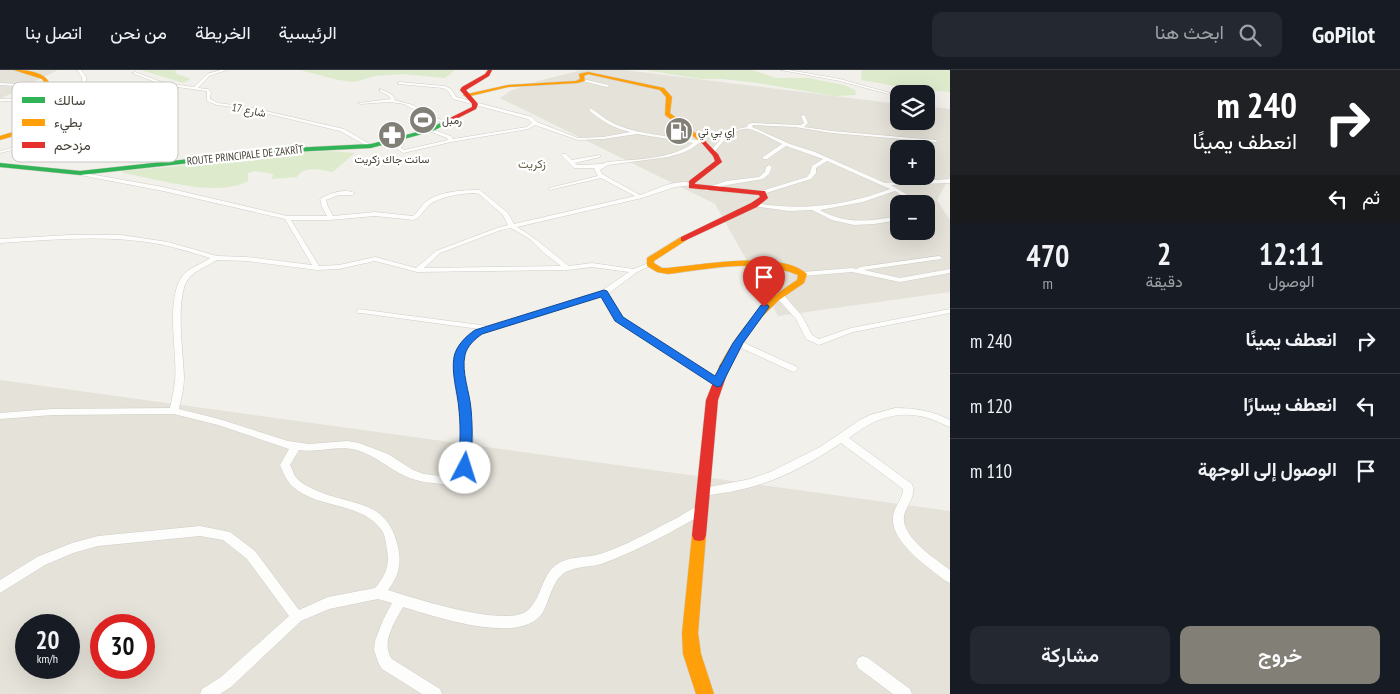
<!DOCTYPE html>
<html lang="ar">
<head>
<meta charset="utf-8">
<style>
	body { margin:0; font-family:"PT Sans Narrow",Vazirmatn,sans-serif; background:#242831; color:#f1f3f6; direction:rtl; height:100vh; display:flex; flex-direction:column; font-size:19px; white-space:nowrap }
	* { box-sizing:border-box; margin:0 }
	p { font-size:16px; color:#9ea1a6 }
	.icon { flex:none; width:28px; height:28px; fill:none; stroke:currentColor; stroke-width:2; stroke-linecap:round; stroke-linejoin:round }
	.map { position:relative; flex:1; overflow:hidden; direction:ltr }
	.panel { display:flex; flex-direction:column; background:#171b24; width:450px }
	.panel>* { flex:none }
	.hud { background:#202124; color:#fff; overflow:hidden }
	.buttons { position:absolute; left:890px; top:15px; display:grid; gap:10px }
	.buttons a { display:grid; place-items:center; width:45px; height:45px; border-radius:10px; background:#171b24; box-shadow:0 5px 20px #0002; font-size:25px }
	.speed { position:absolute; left:15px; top:544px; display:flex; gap:10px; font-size:25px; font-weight:700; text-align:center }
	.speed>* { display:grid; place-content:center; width:65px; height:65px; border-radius:50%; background:#171b24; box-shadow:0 5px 20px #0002; line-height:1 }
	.speed small { font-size:12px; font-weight:400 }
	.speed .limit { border:8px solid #d22; background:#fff; color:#111 }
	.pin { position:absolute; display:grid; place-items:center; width:42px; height:42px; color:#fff; margin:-51px -21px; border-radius:50% 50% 50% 0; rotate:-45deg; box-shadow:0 0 5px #0007 }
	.pin .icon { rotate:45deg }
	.me { position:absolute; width:55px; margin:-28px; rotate:5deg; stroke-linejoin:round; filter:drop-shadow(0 0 4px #0008) }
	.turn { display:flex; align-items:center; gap:18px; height:105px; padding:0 20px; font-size:22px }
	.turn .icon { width:65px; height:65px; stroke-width:2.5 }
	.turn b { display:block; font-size:35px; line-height:42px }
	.then { display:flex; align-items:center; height:48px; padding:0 20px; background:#0003; gap:10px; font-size:19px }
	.eta { display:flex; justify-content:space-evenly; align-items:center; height:85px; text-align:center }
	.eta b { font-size:30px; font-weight:600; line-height:35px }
	.button { display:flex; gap:10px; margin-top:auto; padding:10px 20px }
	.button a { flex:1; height:58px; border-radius:10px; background:#827f76; color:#fff; font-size:20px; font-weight:600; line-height:58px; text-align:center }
	.button a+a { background:#242831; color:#f1f3f6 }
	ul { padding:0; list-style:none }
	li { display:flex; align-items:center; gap:15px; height:65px; padding:0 20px; border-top:1px solid #363941 }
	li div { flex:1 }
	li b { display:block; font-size:19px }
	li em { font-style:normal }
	header { display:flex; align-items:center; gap:30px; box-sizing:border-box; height:70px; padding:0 25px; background:#171b24; border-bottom:1px solid #363941 }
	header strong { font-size:24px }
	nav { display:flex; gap:28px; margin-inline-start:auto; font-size:18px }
	.search { width:350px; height:45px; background:#242831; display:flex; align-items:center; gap:12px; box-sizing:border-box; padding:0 18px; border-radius:10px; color:#9ea1a6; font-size:19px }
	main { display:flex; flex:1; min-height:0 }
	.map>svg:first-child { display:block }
</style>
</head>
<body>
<header>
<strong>GoPilot</strong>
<div class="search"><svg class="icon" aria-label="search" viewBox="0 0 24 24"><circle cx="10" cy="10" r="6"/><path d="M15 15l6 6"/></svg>ابحث هنا</div>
<nav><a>الرئيسية</a><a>الخريطة</a><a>من نحن</a><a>اتصل بنا</a></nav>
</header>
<main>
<section class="panel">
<div class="hud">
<div class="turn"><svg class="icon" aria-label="right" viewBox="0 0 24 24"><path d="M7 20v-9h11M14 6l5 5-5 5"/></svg><div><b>240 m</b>انعطف يمينًا</div></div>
<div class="then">ثم<svg class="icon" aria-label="left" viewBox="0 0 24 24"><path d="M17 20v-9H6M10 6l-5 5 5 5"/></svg></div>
</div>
<div class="eta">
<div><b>12:11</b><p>الوصول</p></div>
<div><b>2</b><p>دقيقة</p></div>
<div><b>470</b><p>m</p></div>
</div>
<ul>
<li><svg class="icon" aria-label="right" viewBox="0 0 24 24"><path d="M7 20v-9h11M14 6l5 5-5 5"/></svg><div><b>انعطف يمينًا</b></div><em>240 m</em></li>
<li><svg class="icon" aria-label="left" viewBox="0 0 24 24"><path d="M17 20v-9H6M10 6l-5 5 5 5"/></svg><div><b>انعطف يسارًا</b></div><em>120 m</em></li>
<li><svg class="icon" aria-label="arrive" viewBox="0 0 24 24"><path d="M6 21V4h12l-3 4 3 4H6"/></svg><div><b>الوصول إلى الوجهة</b></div><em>110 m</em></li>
</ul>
<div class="button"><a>خروج</a><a>مشاركة</a></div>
</section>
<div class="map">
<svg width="950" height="624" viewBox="0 0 950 624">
	<rect width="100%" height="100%" fill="#f1f0eb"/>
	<path fill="#e5e2d9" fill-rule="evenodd" d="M0,0h58l-58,29z
		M582,0h42l275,34v17h27v-15l24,3v67l-13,24 13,20v72l-172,24 -63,-112 -215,-106 10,-7 28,-10zM899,79h27v27h-27zM899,134h27v27h-27z
		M0,310l950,131v183h-950zM26,555h43v43h-43zM101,555h43v43h-43z"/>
	<path fill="#ddebcc" d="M141,0h34l2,4 14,5 -8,4z
		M300,0h155l-10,8 -42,-4 -28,2 -21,6 -16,-2z
		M645,0h107l24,8h32l36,7 11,5 1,5 -21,1 -78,-13 -34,-4h-22z
		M862,0h88v22l-44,-4 -45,-8z
		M331,81l24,2 -22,19c-12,-2 -29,-7 -36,5l-25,2 1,-5 -18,-3 -7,2v8c-31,17 -91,-2 -125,-8v-2l88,-8 71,-10z"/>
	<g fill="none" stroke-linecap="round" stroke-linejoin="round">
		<g stroke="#cfcdc8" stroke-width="1">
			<path id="street" d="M77,0h4l5,7v17l-3,-1 -1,-16z
				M221,0h6l-18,6 -11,12 10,1 3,3 -1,7 8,4 30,4 96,22 29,17 -4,1 -29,-16 -92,-22 -31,-4 -10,-4v-9l-1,-1 -43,-6 -31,-12 3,-1 29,11 30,4 13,-13z
				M781,0h8l51,9 50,14 -2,1 -48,-13z
				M583,9l25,6 1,1 -2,1 -25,-6z
				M399,12l46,4 6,3 5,8 76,20 5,5 41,16 25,-1 27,-5c-16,-4 -29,-11 -41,-22l1,-2c9,5 17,13 27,17 27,11 57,11 86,16v2h-4l-8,6 -9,4 -14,4 -60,8 -8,5 2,4 38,21c15,-5 38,-18 53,-11l-1,1 -17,2 -33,11 -125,29c19,11 35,26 52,39l23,-3 42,6 14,-6h4v2l-15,7 -29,22 14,24 99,65 -4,3 -3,-1 -98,-64 -14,-25 -110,34c-9,4 -20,8 -25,18 -19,34 35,120 -16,137 -15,-2 -32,-2 -46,-9 -17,-8 -29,-20 -48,-26 -19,-5 -39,3 -58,0l-9,15c2,3 3,8 5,11 4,6 12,10 18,13 37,18 74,8 85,58 4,17 0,30 -10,43 26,8 120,39 140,20 14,-12 13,-34 28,-45 12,-9 30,-7 44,-11 25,-8 49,-22 73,-34 10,-5 19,-12 30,-16l4,2 1,3 -1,3c-34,19 -69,39 -106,52 -10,3 -23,2 -33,7 -15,6 -18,28 -25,41 -21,35 -109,4 -140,-5 -8,15 -23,36 -11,52l48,30 2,5h-20l-40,-25 -4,-7 -4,-12 1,-9 8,-21 9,-17 -14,-4 -49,10 -28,12 -70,66 -11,7h-20l2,-5 19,-12 68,-61 -42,-57 -24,-19 -23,-4 -102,10 -25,7 -28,12 -45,28v-13l37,-23 35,-14 26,-7 102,-10 30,6 25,19 44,59 29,-13 47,-9c10,-12 15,-22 12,-38 -1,-7 -2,-17 -7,-22 -20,-25 -59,-20 -83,-38 -9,-6 -13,-15 -17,-25l9,-16 -71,-24 -44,-11 -122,1 -52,4v-6l52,-4 118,-1c2,-9 4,-18 5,-27 3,-27 -11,-84 9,-107 6,-6 19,-11 26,-16 -20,-6 -41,-13 -63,-16 -49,-7 -98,-2 -147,1v-4l69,-4h52l47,7 49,14 30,1 65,8 -27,-46 -122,-28 -83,-16 -3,-2 1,-1 85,15 124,29h40l-5,-9 -2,-8c10,-6 24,-11 35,-6l-3,2h-13l-13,5 2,7 5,9 42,-4 38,4c4,-3 7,-8 10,-12 14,-13 39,-14 57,-14l28,23 6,11 121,-28 -34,-18 -52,12v-2l49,-12 -4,-7 1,-1h-21l-12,-12v-2h4l6,6 28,-5v2l-25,6 2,2 25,-1 5,-2c28,-3 64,-2 86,-19l-56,-9 -34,5 -25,1 -43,-15 -7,4 -77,13 -48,11 -7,-5 6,-11 4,1 -5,10 3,2 44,-10 -1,-2 -18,-7v-1l2,-1 20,7 2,3 74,-12 5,-4 -4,-4 -75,-20 -5,-8 -5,-3 -45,-4zM474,123l5,1 24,21 5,10 -11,3 -61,23 -20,17 -41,-11 -36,8 -20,1 -28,-46h38l46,-4 39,4c7,-3 9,-9 14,-14 12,-10 31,-12 46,-13zM511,158l19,11 14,14 17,13 -137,2 16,-15 61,-23zM217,190l30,1 70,9 22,-1 36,-8 42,11 151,-2 24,-3 37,5 -28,19 -113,35 -130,-17 -1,2 1,2h3l118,16c-9,5 -18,11 -22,21 -10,27 8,68 6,97 0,7 0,17 -5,22 -2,3 -6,5 -9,8l-25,-3 -11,-4 -25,-16 -29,-11 -11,-2 -39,3 -21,-3 -69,-22 -40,-10c2,-10 5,-21 5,-31 0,-22 -11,-87 7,-102 7,-7 18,-11 26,-16z
				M0,13l51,3 2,1 -2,1 -51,-3z
				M380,19l11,5 4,5 -1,1 19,5 8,5 6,7 22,4 -2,1 -23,-3 -6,-7 -14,-8 -14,-2 -30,2 -2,-1 33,-4 -2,-3 -9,-5z
				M0,29h49l25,15v8l-16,17 -58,14v-2l54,-14 16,-15v-7l-23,-14h-47z
				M803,45l2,1 3,7 -4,4 28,4 104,9 2,1 -2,1 -104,-9 -37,-6 -42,-2 -1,2 38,17 25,8 70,31 65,-4v4l-59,2 32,19h-8l-20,-13 -32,11 -43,8c27,15 49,11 79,6v4l-25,4 -20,1 -22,-5 -20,-10 -23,1 -37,-5v-2l2,-1c47,8 91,3 136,-14l-63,-28 -11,7v5l-5,6 -51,16 -2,-1v-2l49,-15 3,-4 2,-7 11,-7 -37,-13 -19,13h-4v-2l19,-13c-9,-4 -23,-13 -33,-15 -14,-2 -27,13 -34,23l-4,-1c9,-13 20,-22 36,-24l1,-3 5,-1 48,2 3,-2 -3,-7z
				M769,95l3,2 -3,7 -6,5 -36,6 -21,6 -3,-2 23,-8 33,-4 6,-5 1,-5z
				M939,186l3,2 -1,1 -77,11 36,8 50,-9v4l-50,9 -48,-10 -49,4 -3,-2 3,-2 49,-4 5,1 3,-2z
				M776,223h6l20,23 10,19 7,4 32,-11 99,-19v4l-97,19 -34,13 -13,-6 -10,-20 -20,-22z
				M738,270l59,27 1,2 -4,3 -3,-1 -56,-26 -1,-2z
				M895,338c20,0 38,3 55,12v7c-7,-2 -14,-7 -22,-9 -31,-9 -55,1 -79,20l63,46c4,10 -2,17 -6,26 -12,23 28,48 44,60v13l-4,-2c-18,-14 -55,-39 -53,-63 0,-11 10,-18 10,-29l-62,-46c-26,17 -53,33 -83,42 -18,6 -36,8 -54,11l-4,-1 -1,-3 1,-3 4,-1 46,-9 20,-7 50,-25 40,-27 10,-5z
				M863,586l5,2 42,31 2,5h-19l-35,-26 -2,-5 2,-5z"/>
		</g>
		<g stroke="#d0cdc2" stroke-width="1">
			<path id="fast" d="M448,49l2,3 -17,9 -62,17 -80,4 -211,23 -80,-8v-4l80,8 211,-23 80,-4 58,-15z"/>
		</g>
		<g stroke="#d0cdc2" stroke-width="1">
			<path id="slow" d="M14,0c27,0 45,8 34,37 -2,7 -3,13 -9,17 -10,9 -26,12 -39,16v-4c26,-8 39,-10 46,-38 2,-8 1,-13 -4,-19z
				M588,2l76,16 8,9 -2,16 37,29 -5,1 -37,-28 1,-18 -6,-7 -72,-16 -4,2 1,5 -8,2 -69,4 -42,10 -3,-2 45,-10 68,-4 4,-2 -1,-5z
				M681,167l7,2 -34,22v2l8,5h6c34,-3 113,-18 139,6l-3,9 -25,17 -19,19 -15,20 -16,29 -4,1 -5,-4c19,-36 42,-63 77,-85l1,-5c-41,-17 -87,-6 -130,-1l-11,-2 -10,-6v-8z
				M699,459l5,1 2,5 -8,98 3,21 13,40h-18l-13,-40 -1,-21 10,-98 2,-5z"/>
		</g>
		<g stroke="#d0cdc2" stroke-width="1">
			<path id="jam" d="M488,0h4l-3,6 -23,14 12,14 -2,5 -26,13h-4v-2l26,-13v-3l-12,-14 2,-3 23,-13z
				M704,70l14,14 4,8 -27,21v1l67,7h3l3,7 -11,9 -73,34h-3v-4l70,-34 9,-6 -1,-2 -70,-7v-7l26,-20 -2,-5 -12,-14z
				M725,291l5,4 -12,35 -12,135 -2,5 -5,1 -5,-1 -2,-5 14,-135 14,-35z"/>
		</g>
		<use href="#street" fill="#fdfdfc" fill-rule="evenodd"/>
		<use href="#fast" fill="#30b455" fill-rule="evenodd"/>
		<use href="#slow" fill="#ff9f0a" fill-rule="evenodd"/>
		<use href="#jam" fill="#e5322d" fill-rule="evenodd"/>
	</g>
	<path fill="#1a73e8" stroke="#114b97" d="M604,220l3,1 16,26 92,59 18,-33 28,-38h7l1,2 -26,36 -22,43 -4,1 -102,-66 -14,-24 -119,37c-7,5 -15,12 -17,21 -4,17 5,38 6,54 2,20 1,39 0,59l-2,4 -4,1 -5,-1 -2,-4c2,-20 3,-38 1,-58 -1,-17 -8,-36 -5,-53 2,-11 12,-21 21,-27z"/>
	<defs>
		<g id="stadium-disc" transform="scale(1.4375)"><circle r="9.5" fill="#827f76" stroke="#fff"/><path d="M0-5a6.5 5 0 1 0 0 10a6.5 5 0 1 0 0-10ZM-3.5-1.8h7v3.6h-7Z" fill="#fff"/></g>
		<g id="fuel-disc" transform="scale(1.4375)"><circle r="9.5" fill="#827f76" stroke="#fff"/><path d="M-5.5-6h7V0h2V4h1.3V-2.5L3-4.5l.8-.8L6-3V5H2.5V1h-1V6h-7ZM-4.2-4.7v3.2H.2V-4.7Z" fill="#fff"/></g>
		<g id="pharmacy-disc" transform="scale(1.4375)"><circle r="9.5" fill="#827f76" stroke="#fff"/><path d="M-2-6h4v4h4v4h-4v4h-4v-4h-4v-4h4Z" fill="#fff"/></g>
	</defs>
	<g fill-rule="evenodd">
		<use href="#stadium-disc" x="423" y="50"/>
		<use href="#fuel-disc" x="679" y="61"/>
		<use href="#pharmacy-disc" x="392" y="65"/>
	</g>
	<g text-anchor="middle" stroke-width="4.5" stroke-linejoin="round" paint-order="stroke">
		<g font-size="11" fill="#474237" stroke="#fff">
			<text transform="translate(249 40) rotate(11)" y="4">شارع 17</text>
			<text transform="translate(245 85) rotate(-6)" y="4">ROUTE PRINCIPALE DE ZAKRÎT</text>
		</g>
		<g font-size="11" fill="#474237" stroke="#fff" text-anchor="start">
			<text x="442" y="54">رمبل</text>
			<text x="698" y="65">إي بي تي</text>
			<text x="392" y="93" text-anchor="middle">سانت جاك زكريت</text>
		</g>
		<g font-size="12" fill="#6a604e" stroke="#fff">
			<text x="532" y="98">زكريت</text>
		</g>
	</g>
	<rect x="12" y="12" width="166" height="80" rx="8" fill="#fff" stroke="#c8c6c3" stroke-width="1"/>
	<rect x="22" y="27" width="23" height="6" fill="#30b455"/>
	<rect x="22" y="49" width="23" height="7" fill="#ff9f0a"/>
	<rect x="22" y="72" width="23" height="6" fill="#e5322d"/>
	<g font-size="14" fill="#474237">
		<text x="54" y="35">سالك</text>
		<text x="54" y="57">بطيء</text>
		<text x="54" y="80">مزدحم</text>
	</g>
</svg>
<div class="buttons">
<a><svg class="icon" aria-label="layers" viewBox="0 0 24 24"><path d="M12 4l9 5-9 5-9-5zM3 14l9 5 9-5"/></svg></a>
<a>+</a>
<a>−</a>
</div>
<div class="speed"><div>20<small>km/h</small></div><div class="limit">30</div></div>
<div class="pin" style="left:764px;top:237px;background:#d93025"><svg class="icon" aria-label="arrive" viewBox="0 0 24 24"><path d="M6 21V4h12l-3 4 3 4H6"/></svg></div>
<svg class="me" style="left:465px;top:398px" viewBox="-20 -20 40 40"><circle r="19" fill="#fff"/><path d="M0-13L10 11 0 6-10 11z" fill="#1a73e8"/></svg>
</div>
</main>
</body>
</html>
